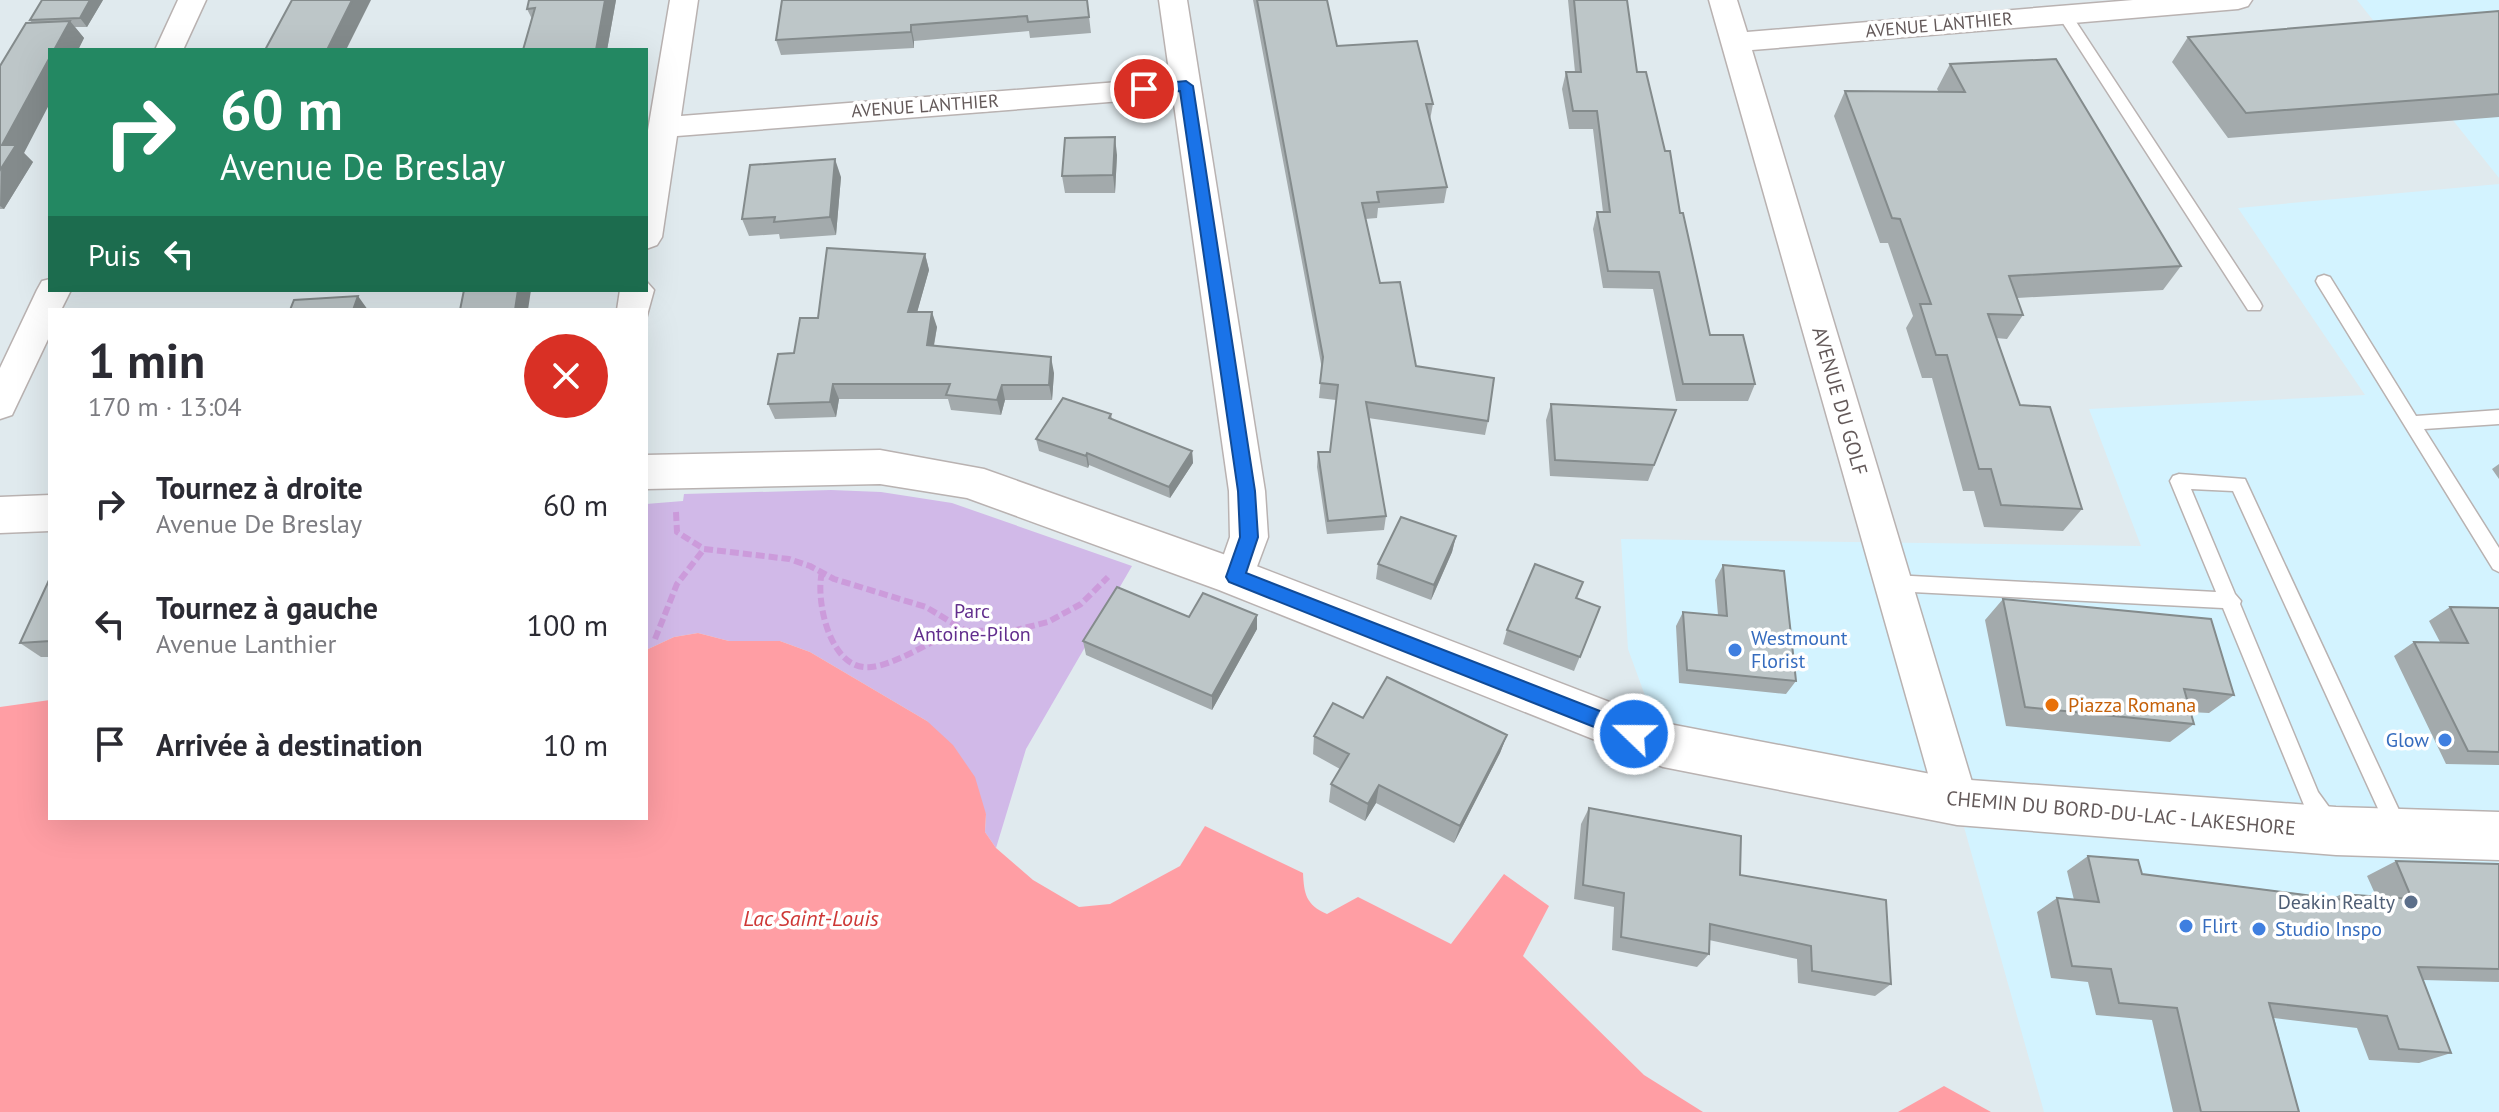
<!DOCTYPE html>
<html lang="fr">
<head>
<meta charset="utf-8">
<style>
	body { margin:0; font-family:"PT Sans",sans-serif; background:#f7f7f7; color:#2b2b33; height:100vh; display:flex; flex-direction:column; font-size:30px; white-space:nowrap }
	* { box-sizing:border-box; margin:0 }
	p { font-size:26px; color:#7c7c81 }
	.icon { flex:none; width:44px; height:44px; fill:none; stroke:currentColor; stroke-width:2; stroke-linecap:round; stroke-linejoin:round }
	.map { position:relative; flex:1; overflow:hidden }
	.side { position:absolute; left:48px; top:308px; width:600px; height:512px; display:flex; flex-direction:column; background:#fff; border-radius:0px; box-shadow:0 8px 32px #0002 }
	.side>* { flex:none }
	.hud { position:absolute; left:48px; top:48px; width:600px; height:244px; border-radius:0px; box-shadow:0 8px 32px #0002; background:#238862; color:#fff; overflow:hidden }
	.pin { position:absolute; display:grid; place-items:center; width:68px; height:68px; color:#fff; margin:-34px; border:4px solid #fff; border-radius:50%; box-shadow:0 2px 8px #0007 }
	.me { position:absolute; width:88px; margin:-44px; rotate:292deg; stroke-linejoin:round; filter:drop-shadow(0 0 6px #0008) }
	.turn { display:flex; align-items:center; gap:28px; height:168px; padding:0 40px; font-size:36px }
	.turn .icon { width:104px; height:104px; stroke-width:2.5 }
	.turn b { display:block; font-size:56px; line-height:68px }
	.then { display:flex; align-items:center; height:76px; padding:0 40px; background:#0003; gap:16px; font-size:30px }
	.round { display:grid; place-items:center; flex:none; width:84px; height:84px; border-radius:42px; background:#f7f7f7 }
	.head { display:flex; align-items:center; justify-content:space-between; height:136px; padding:0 40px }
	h1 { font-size:48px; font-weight:800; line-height:60px }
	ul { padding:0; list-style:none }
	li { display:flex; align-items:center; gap:24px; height:120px; padding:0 40px }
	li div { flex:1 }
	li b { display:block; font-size:30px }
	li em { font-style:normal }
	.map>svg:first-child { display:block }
</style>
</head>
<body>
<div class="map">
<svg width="2499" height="1112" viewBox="0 0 2499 1112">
	<rect width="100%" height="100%" fill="#e0eaee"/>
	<path fill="#d3f3ff" d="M2357,0h142v178z
		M2499,184v928h-455l-87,-310 -294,-57 -35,-96 -7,-110 520,7 -52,-137 276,-14 -127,-187z"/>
	<path fill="#d1b9e8" d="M831,490l50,2 71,11 180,63 -106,183 -30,99 -11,-16 1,-18 -59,-93 -117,-69 -30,-11h-51l-31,-8 -24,4 -28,13v-146l37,-3 1,-7z"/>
	<path fill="#ff9ea4" d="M698,633l31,8h51l30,11 117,69 26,24 22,32 11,37 -1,18 11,16 37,32 46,27 31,-3 70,-38 25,-40 98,47c1,21 3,32 24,41l31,-17 93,47 53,-70 45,32 -26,50 121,119 59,37h-1703v-405l50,-7v118h596v-168l28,-13z
		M1944,1086l47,26h-93z"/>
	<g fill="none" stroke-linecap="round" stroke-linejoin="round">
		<g stroke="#b9b2b1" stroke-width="3">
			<path id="service" d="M2064,10l5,1 191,291 2,4 -2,4h-12l-191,-296z
				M2324,275l6,2 86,139 83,-6v14l-75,5 75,119v24l-6,-3 -175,-284 -2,-4 2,-4z
				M2179,474l66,5 160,344 3,7 -3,7 -7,3 -7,-3 -158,-346 -42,-2 44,105 6,7 -1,3 78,188 24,33 -3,7 -7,3 -7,-3 -21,-27 -81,-197 -330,-17 -6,-3 -3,-5 3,-5 6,-3 323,17 -46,-111 3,-5z"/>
		</g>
		<g stroke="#b9b2b1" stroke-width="3">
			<path id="minor" d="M178,0h28l-23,50h-28z
				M670,0h28l-17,116 489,-38 -11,-78h28l78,491 3,46 -19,51 -14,5 -14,-5 -5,-11 14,-40 -1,-46 -56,-394 -496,39 -15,101 -5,8 -11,4v-107z
				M1709,0h28l10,32 386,-32h119l-4,6 -10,3 -486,41 226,752 -6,14 -15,6 -15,-6 -6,-14z
				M50,279v11h21l-10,20h-11v25l-38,80 -12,4v-51l37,-78 5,-9z
				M646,281l8,9 -8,29v-9h-29l3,-20h26z"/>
		</g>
		<g stroke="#b9b2b1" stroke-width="3">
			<path id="tertiary" d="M880,450l104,19 267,95 413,159 293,56 379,28 163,5v48l-163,-5 -379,-30 -294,-58 -444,-177 -252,-92 -87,-14 -234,5v-34z
				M50,495v36l-50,2v-36z"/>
		</g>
		<path stroke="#cc9bdb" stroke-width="6" stroke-dasharray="9 4" stroke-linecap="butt" d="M676,512l1,20 27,17 85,10 21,7 24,13 92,28 40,24 50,-1 32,-8 33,-18 27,-27
			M822,572c-7,28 8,100 49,95 23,-2 65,-27 86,-39
			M655,639l22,-55 27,-35"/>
		<use href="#service" fill="#fff" fill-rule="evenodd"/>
		<use href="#minor" fill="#fff" fill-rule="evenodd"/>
		<use href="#tertiary" fill="#fff" fill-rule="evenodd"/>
	</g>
	<path fill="#a3aaac" d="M103,0l-16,27h-12l9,11 -6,12h-28l-26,103 9,9 -29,47h-4v-143l32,-43 -2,-3z
		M529,0h87l-9,50h-84l9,-31 -5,-10z
		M1087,0l4,33 -61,5 -1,-7 -115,10v7l-133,7 -5,-15z
		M1253,0h74l10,46 96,58 -3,16 17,67 -3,16 -66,5 -1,10 -12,1 15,64 36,83 72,55 -3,14 -117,-17 18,98 -2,14 -57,4 -10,-67 1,-15h12l6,-52 -17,-2 3,-29z
		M1568,0h59l10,72 43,141 30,122 45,49 -7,17h-72l-23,-112 -50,-1 -10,-59 4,-17h6l-10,-83h-24l-7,-40 4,-17h9z
		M2499,11v106l-271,21 -56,-76 16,-25z
		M1950,64l231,202 -18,24 -146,8 6,17 -16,24 -11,-1 24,67 62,104 -19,22 -79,-4 -10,-36h-11l-31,-113h-10l-16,-50 7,-12 -25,-73h-8l-46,-127 11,-25 94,1 -2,-3z
		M1117,155l-2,38h-50l-3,-17z
		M841,177l-5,58 -56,4 -1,-5 -30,2 -7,-17z
		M925,254l4,16 -12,42 20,15 -3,19 120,27 -2,27h-47l-4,15 -50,-5 -3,-11h-109l-3,18 -61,2 -7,-15 26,-51 24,-35z
		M1551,404l125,6 -28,71 -98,-5 -4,-56z
		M1111,414l1,5 80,32 1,12 -23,35 -81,-33 -1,3 -49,-17 -3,-12z
		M2499,464v15l-7,-10z
		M1456,536l-4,16 -21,48 -55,-21 2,-15z
		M1723,565l73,116 -10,13 -107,-11 -3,-57 7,-14 35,3 -3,-35z
		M50,578v79h-9l-21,-14z
		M1576,598l24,9 -26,64 -71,-27 4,-14z
		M2003,599l231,96 -25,18 -19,-1 4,12 -24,18 -164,-16 -21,-106z
		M2450,607l49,1v157l-53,-1 -52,-108 20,-14h26l-11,-21z
		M1257,615v14l-45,81 -126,-55 -3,-14 106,-24z
		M1363,718l144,17 -7,18 -46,90 -78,-40 -11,18 -36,-19 2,-18 9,-15 -27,-15 1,-18z
		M1589,808l151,67 151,109 -16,12 -77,-13 -1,-24 -88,-19v14l-12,13 -85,-17 2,-43 -40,-8 7,-75z
		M2088,856l54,18 191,24 9,-4 34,2 -9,-20 29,-15 103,3v118l-76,-2 28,73 -32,10 -50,-3 -12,-32 -83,-10 25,94h-126l-21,-92 -56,-5 -8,-33 -37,-4 -14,-66 20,-14 17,2 -7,-29z"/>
	<path fill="#848b8c" d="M90,0h13l-16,27 -7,-9z
		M352,0h19l-25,50h-19z
		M605,0h11l-9,50h-11z
		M70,21l14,17 -6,12h-24z
		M911,25l3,16v7l-3,-16z
		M50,57v46l-26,50 9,9 -29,47 -4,-3 2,-61z
		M1115,137l2,18 -2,38 -2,-18z
		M835,159l6,18 -5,58 -6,-18z
		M925,254l4,16 -16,57 -5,-15z
		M518,290h13l-3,20h-13z
		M358,296l10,14h-15z
		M932,312l5,15 -6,33 -4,-15z
		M1051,357l3,16 -2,27 -3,-15z
		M833,384l6,15 -3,18 -6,-15z
		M1002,385l3,15 -4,15 -4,-15z
		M1192,451l1,12 -23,35 -1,-11z
		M1087,453l2,12 -1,3 -2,-12z
		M1456,536l-4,16 -21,48 3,-15z
		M1257,615v14l-45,81v-14z
		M1507,735l-7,18 -46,90 6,-17z
		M1379,785l-3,18 -11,18 3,-17z"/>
	<path fill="#bdc6c8" stroke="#848b8c" stroke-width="2" d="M42,0h48l-10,18 -50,2z
		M292,0h60l-25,50h-62z
		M529,0h76l-9,50h-73l12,-42 -8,1z
		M782,0h305l2,17 -61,5 -1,-6 -116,9v7l-135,8z
		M1257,0h70l10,46 80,-5 16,63h-7l21,83 -70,5 2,10 -17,1 18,80 20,-1 16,84 78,12 -6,43 -122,-19 20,114 -58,5 -10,-69h12l8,-67 -18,-2 3,-26z
		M1574,0h53l10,72h9l19,79h5l10,62h3l27,122h33l12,49h-72l-24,-112 -51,-1 -11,-59h13l-13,-101h-24l-7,-39h15z
		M2499,11v83l-253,19 -58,-76z
		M70,21l-16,29h-4v7l-48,88h14l-16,25v-104l26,-43z
		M2056,59l125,207 -172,10 14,39 -35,-1 32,91 30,2 32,102 -81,-4 -10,-36h-12l-32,-114h-11l-16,-51h11l-31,-85 -8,-1 -47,-127 120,1 -15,-28z
		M1115,137l-2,38 -51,1 3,-38z
		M835,159l-5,58 -56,5 1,-5 -33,2 8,-54z
		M827,248l98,6 -17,58h24l-5,33 124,12 -2,28h-47l-5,15 -51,-5 4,-11h-117l-3,18 -62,2 10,-50 16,-1 6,-35h18z
		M464,290h54l-3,20h-55z
		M358,296l-5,14h-63l4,-10z
		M1063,398l48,16 -2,4 83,33 -23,36 -82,-34 -1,3 -50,-17z
		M1551,404l125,6 -22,55 -99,-5z
		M1401,517l55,19 -22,49 -56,-21z
		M1535,564l48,18 -7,16 24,9 -20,50 -73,-27z
		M1723,565l61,6 12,110 -109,-11 -4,-58 44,4z
		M50,578v63l-30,2z
		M1117,587l72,30 14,-24 54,22 -45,81 -129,-55z
		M2003,599l208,20 23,76 -50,-6 10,35 -169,-17z
		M2450,607l49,1v144l-31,-1 -54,-109 54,1z
		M1387,677l120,58 -47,91 -81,-41 -11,19 -37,-20 18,-30 -35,-18 19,-33 30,15z
		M1589,808l152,28 -1,39 146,25 5,84 -79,-13 -1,-25 -101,-22 -1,30 -88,-17 3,-44 -41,-8z
		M2088,856l50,4 4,14 202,26 -2,-6 70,5 -16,-38 103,3v105l-81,-2 33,86 -52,-4 -12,-33 -118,-13 30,109h-98l-24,-104 -58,-5 -8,-34 -39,-3 -15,-68 42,4z"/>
	<path fill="#1a73e8" stroke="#114b97" stroke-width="2" d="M1186,81l7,5 62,405 3,46 -12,36 395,154 3,7 -3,6h-14l-398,-158 -3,-5 14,-40 -2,-46 -58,-400 -36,3 -7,-5 7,-4z"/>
	<g fill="#3f7fe0" stroke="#fff" stroke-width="3">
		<circle cx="1735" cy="650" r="8"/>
		<circle cx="2445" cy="740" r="8"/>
		<circle cx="2186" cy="926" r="8"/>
		<circle cx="2259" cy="929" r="8"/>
	</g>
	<circle fill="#e8710a" stroke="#fff" stroke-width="3" cx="2052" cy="705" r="8"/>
	<circle fill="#5c6f8a" stroke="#fff" stroke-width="3" cx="2411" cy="902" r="8"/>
	<g text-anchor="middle" stroke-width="7" stroke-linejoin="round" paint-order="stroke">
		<g font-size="18" fill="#635959" stroke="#fff">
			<text transform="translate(1939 25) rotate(-5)" y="6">AVENUE LANTHIER</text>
			<text transform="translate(925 106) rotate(-4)" y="6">AVENUE LANTHIER</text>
		</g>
		<g font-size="20" fill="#635959" stroke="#fff">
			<text transform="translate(1840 401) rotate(74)" y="7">AVENUE DU GOLF</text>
			<text transform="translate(2121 813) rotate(5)" y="7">CHEMIN DU BORD-DU-LAC - LAKESHORE</text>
		</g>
		<g font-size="20" fill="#622e8d" stroke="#fff">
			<text x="972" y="618">Parc<tspan x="972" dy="23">Antoine-Pilon</tspan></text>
		</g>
		<g font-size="20" fill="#366cbe" stroke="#fff" text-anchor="start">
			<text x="1751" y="645">Westmount<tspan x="1751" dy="23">Florist</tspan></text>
			<text x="2429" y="747" text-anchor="end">Glow</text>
			<text x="2202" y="933">Flirt</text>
			<text x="2275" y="936">Studio Inspo</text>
		</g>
		<g font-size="20" fill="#c56008" stroke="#fff" text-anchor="start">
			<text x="2068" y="712">Piazza Romana</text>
		</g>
		<g font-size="20" fill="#4e5e75" stroke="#fff" text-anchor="end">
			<text x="2395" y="909">Deakin Realty</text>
		</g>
		<g font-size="22" font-style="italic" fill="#ce3836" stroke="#fff">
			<text x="811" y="926">Lac Saint-Louis</text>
		</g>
	</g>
</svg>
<div class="pin" style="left:1144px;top:89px;background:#d93025"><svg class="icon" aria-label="arrive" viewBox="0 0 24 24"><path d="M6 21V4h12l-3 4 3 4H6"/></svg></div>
<svg class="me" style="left:1634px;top:734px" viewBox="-20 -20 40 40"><circle r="17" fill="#1a73e8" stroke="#fff" stroke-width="3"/><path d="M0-11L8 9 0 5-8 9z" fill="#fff"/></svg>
<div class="hud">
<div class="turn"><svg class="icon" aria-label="right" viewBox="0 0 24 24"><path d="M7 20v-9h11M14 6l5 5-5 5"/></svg><div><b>60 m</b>Avenue De Breslay</div></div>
<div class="then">Puis<svg class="icon" aria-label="left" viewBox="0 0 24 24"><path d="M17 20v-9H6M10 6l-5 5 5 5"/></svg></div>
</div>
<section class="side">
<div class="head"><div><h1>1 min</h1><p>170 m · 13:04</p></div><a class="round" style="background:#d93025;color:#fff"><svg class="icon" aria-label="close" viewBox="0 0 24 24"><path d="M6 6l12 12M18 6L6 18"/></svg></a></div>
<ul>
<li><svg class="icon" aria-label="right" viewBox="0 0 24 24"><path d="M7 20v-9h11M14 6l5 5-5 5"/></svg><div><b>Tournez à droite</b><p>Avenue De Breslay</p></div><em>60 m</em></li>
<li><svg class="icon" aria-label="left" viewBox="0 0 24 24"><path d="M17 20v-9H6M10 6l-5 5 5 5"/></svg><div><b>Tournez à gauche</b><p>Avenue Lanthier</p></div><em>100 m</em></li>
<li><svg class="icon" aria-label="arrive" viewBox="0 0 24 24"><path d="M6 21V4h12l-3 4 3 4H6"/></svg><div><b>Arrivée à destination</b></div><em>10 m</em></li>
</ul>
</section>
</div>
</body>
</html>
